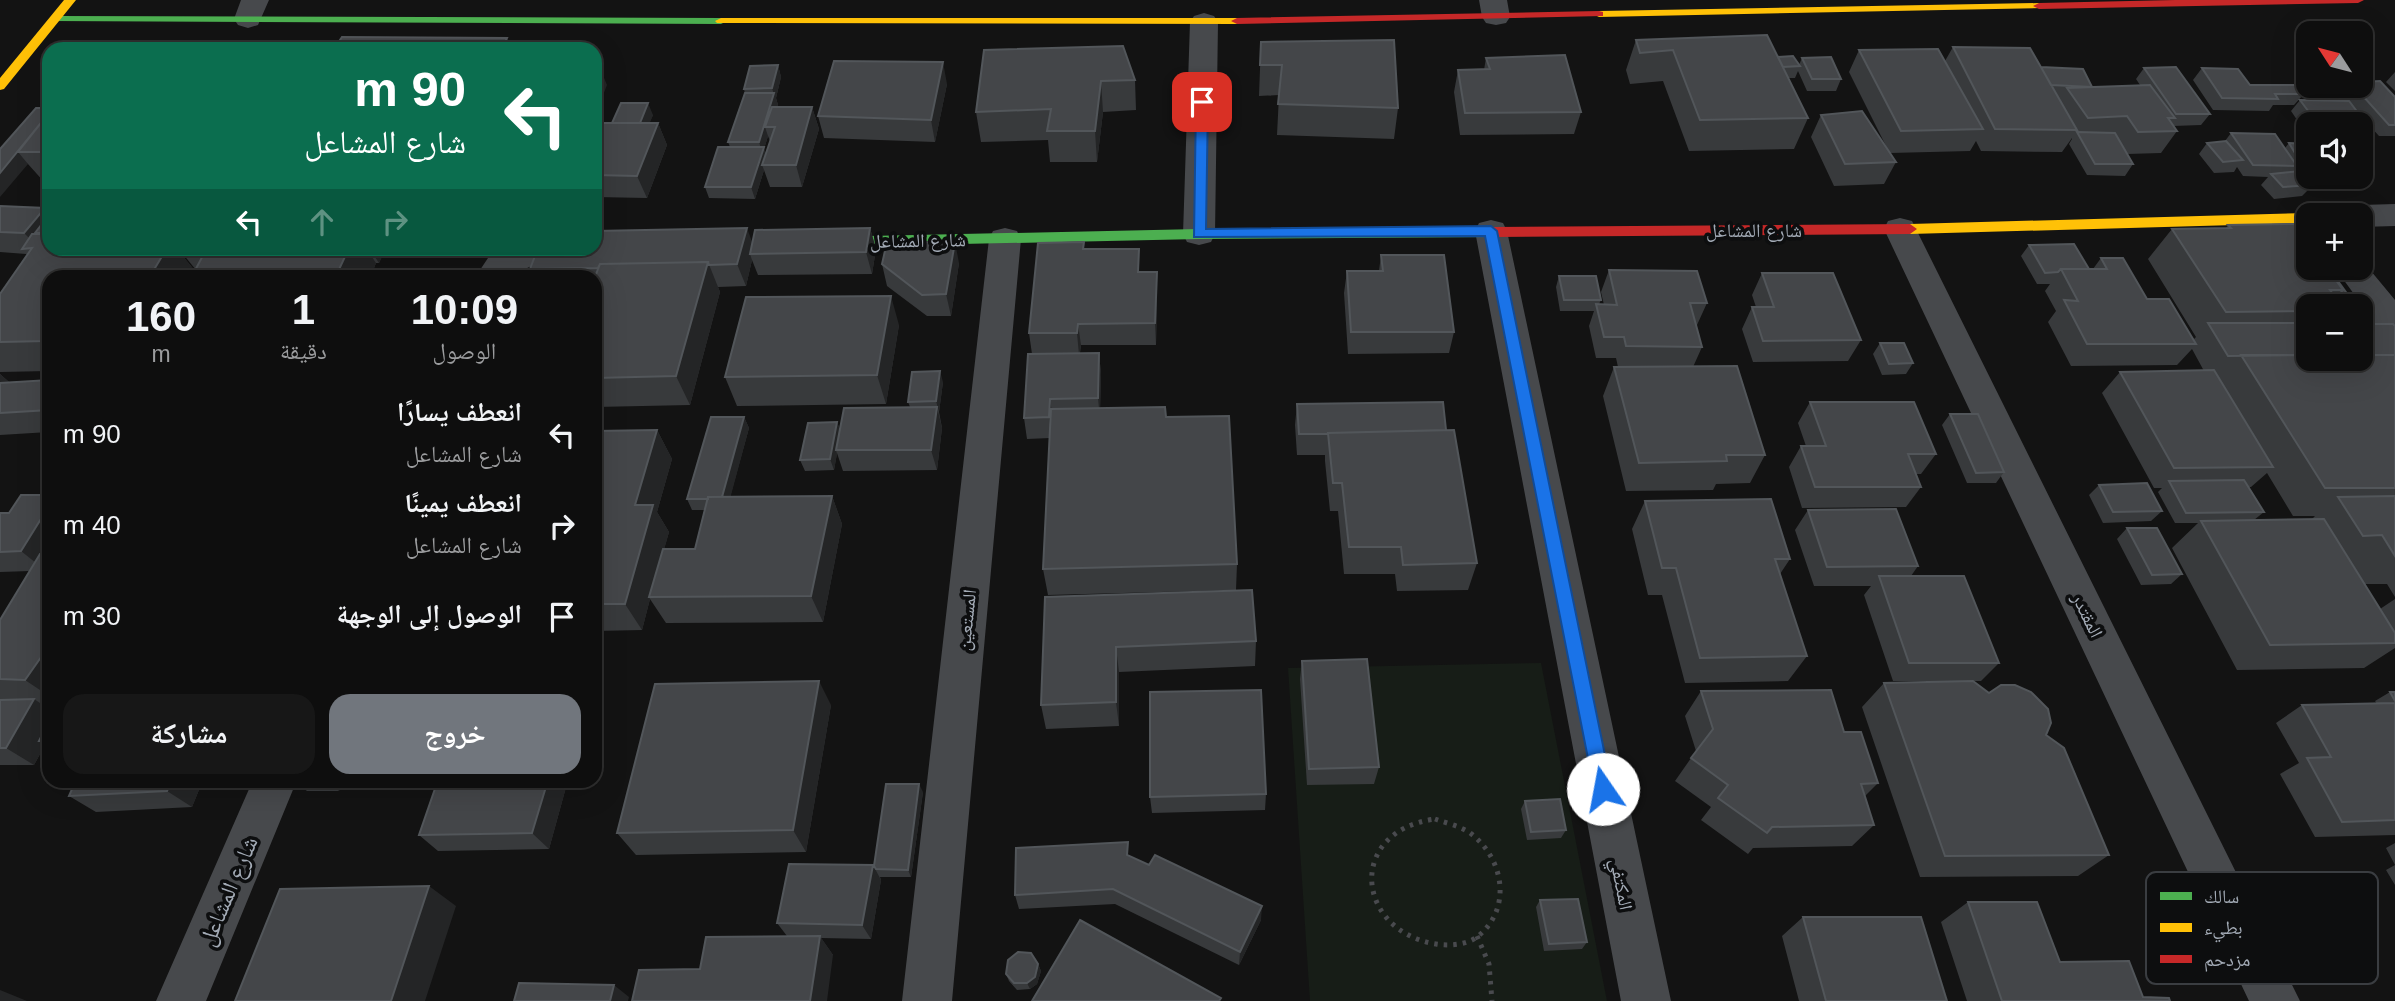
<!DOCTYPE html>
<html lang="ar">
<head>
<meta charset="utf-8">
<style>
	body { margin:0; font-family:Arial,"Noto Naskh Arabic",sans-serif; background:#171717; color:#f1f3f6; direction:rtl; height:100vh; display:flex; flex-direction:column; font-size:26px; white-space:nowrap }
	* { box-sizing:border-box; margin:0 }
	p { font-size:23px; color:#9b9c9e }
	.icon { flex:none; width:38px; height:38px; fill:none; stroke:currentColor; stroke-width:2; stroke-linecap:round; stroke-linejoin:round }
	.map { position:relative; flex:1; overflow:hidden; direction:ltr }
	.details { position:absolute; left:42px; top:270px; width:560px; height:518px; display:flex; flex-direction:column; background:#0e0e0e; border-radius:21px; box-shadow:0 7px 28px #0002,0 0 0 2px #2e2e2e; direction:rtl }
	.details>* { flex:none }
	.guide { position:absolute; left:42px; top:42px; width:560px; height:214px; border-radius:21px; box-shadow:0 7px 28px #0002,0 0 0 2px #2e2e2e; direction:rtl; background:#0b6e4f; color:#fff; overflow:hidden }
	.needle { width:46px; rotate:306deg }
	.buttons { position:absolute; left:2296px; top:21px; display:grid; gap:14px }
	.buttons a { display:grid; place-items:center; width:77px; height:77px; border-radius:14px; background:#0e0e0e; box-shadow:0 7px 28px #0002,0 0 0 2px #2e2e2e; font-size:35px }
	.pin { position:absolute; display:grid; place-items:center; width:60px; height:60px; color:#fff; margin:-30px; border-radius:14px; box-shadow:0 4px 10px #0006 }
	.me { position:absolute; width:77px; margin:-38px; rotate:348deg; stroke-linejoin:round; filter:drop-shadow(0 0 5px #0008) }
	.turn { display:flex; align-items:center; gap:24px; height:147px; padding:0 21px; font-size:32px }
	.turn .icon { width:91px; height:91px; stroke-width:2.5 }
	.turn b { display:block; font-size:49px; line-height:60px }
	.lanes { display:flex; align-items:center; height:66px; padding:0 21px; background:#0003; justify-content:center; gap:35px; direction:ltr }
	.lanes .off { opacity:.35 }
	.eta { display:flex; justify-content:space-evenly; align-items:center; height:119px; text-align:center }
	.eta b { font-size:42px; font-weight:800; line-height:49px }
	.cta { display:flex; gap:14px; margin-top:auto; padding:14px 21px }
	.cta a { flex:1; height:80px; border-radius:21px; background:#71767d; color:#fff; font-size:28px; font-weight:800; line-height:80px; text-align:center }
	.cta a+a { background:#171717; color:#f1f3f6 }
	ul { padding:0; list-style:none }
	li { display:flex; align-items:center; gap:21px; height:91px; padding:0 21px }
	li div { flex:1 }
	li b { display:block; font-size:26px }
	li em { font-style:normal }
	.map>svg:first-child { display:block }
</style>
</head>
<body>
<div class="map">
<svg width="2395" height="1001" viewBox="0 0 2395 1001">
	<rect width="100%" height="100%" fill="#131313"/>
	<path fill="#171d17" d="M1541,663l66,338h-297l-22,-333z"/>
	<g fill="none" stroke-linecap="round" stroke-linejoin="round">
		<path stroke="#494a4e" stroke-width="5" stroke-dasharray="3.5 6" stroke-linecap="butt" d="M1435,819c11,4 25,7 35,14 34,25 43,76 7,104 -11,8 -28,9 -41,7 -81,-13 -90,-113 -1,-125z
			M1477,936l12,28 3,37"/>
		<path fill="#47494c" fill-rule="evenodd" d="M241,0h28l-11,25 -10,3 -10,-3 -4,-6z
			M1479,0h28l3,17 -4,6 -10,2 -10,-2 -4,-6z
			M1204,13l10,3 4,6 -3,212 -4,8 -12,3 -12,-3 -4,-8 7,-212 4,-6z
			M2395,204v22l-34,1v-12h-16l5,-7 11,-3z
			M1900,218l12,3 4,8 384,772h-51l-365,-772 4,-8z
			M1491,220l12,3 4,8 164,770h-50l-146,-770 4,-8z
			M1005,228l12,3 4,8 -69,762h-50l87,-762 4,-8z
			M509,248h48l-4,8 -43,20h-34l12,-18z
			M2361,259l34,41v38l-12,-4 -48,-66h26z
			M253,780h44l-91,221h-50z"/>
		<path fill="#4caf50" fill-rule="evenodd" d="M55,16l666,2 6,3 -6,3 -670,-3v-4z
			M1494,227l7,5 -7,5 -295,2 -376,8 -7,-5 7,-5 376,-8z"/>
		<path fill="#ffc107" fill-rule="evenodd" d="M64,0h12l-72,89 -4,1v-12z
			M2039,3l4,1v4l-444,9 -6,-3 6,-3z
			M721,18h516l6,3 -6,3 -520,-1 -2,-2z
			M2308,213l5,2h-5v8l-398,11 -7,-5 7,-5z"/>
		<path fill="#c62828" fill-rule="evenodd" d="M2175,0h189l-6,3 -319,6 -6,-3 6,-3z
			M1599,11l4,1v4l-366,8 -6,-3 6,-3z
			M1910,224l7,5 -7,5 -416,3 -7,-5 7,-5z"/>
	</g>
	<path fill="#383a3c" fill-rule="evenodd" d="M1636,40l142,17 21,8 3,-7 39,21 -5,12h-29l-9,-20 -3,7h-7l20,40 -14,31 -105,2 -26,-70 -33,3 -4,-14z
		M1261,42l137,66 -4,31 -117,-4 2,-40 -20,1z
		M1953,47l88,20 51,20 48,-2 -4,-6 8,-11 66,46 -9,11 -28,1 4,5 -16,22 -34,1 6,10 -8,12 -38,-1 -18,-31 3,-5v-1l-10,14 -81,-1 -5,-10 -6,10 -80,2 6,9 -12,22 -50,2 -23,-49 10,-22 66,33 -38,-76 10,-22 86,11z
		M984,50l151,30 1,30 -33,2 -6,50h-47l-2,-22 -67,2 -5,-30z
		M1486,58l95,54 -7,22 -114,1 -6,-43 4,-22h26z
		M778,65l3,12 -5,21 2,7 -1,2h35l7,22 -17,58h-32l-6,-17 -9,29 -46,-1 -4,-11 25,-40 -2,-5 17,-48 -1,-5zM768,136l2,5 -4,13 -2,-5z
		M2202,68l48,17 54,9 -10,11h-21l-4,6 -56,-1 -20,-30z
		M2395,72v19l-9,-9z
		M2361,73l5,6 -3,3 32,14v40h-16l-21,-23 10,13 -7,8v-10h-53v12l-17,-25 9,-11 48,1 -7,-7 3,-3h-22l-4,-5h43z
		M947,84l-12,58 -111,-4 -6,-22z
		M49,108v75h-4l-17,-19 -28,-15z
		M653,115l-4,8h9l9,22 -20,53 -52,-1v-67l17,-7z
		M2231,133l54,15 4,-5 19,1v33h53v-23l12,16 -11,12 -54,-2 5,5 -11,11 -28,3 -13,-14 7,-8 -25,-1 -6,-9 -3,5 -20,1 -15,-19 8,-11 18,-2z
		M0,206l45,2 4,5v35h132l-4,1 18,22 1,-1 -13,-16 3,-6h200l-7,15h-3l-5,13h-322v95l-49,1v-78l28,-39 -2,-1 -26,-2z
		M2228,225l99,43 29,38h-48v53l87,-33v271l-8,-13h-22l15,25 15,-10v49l-31,20 -127,2 -65,-122 26,-25h-23l-17,-31 4,-4h-8l-52,-95 18,-21 84,-1 -12,-22 -15,16 -106,1 -23,-44 8,-11 -11,-20 5,-7h-13l-16,-28 8,-11 60,24h4l8,-11 92,82 3,-3 -48,-78 24,-30 54,-1zM2267,473l26,43h22l-3,3 -58,1 10,-8 -15,-25h2z
		M870,228l6,21 -4,25 -114,1 -6,-15 -6,26 -28,1 2,5 -30,113 -95,2v-131h-61l-4,-7 222,-26z
		M1084,242v7l56,23 17,21 -1,52h-75l-1,8h19l2,21 -1,34 66,9 71,147 -1,26 -188,5 -5,-26 7,-131 -23,1 -3,-21 8,-64 -3,-21z
		M399,248h41l-3,6 -34,-1z
		M1381,255l73,77 -5,21 -101,1 -4,-61 3,-22h32z
		M959,263l-8,53h-24l-40,-30 -5,-22z
		M1609,270l98,33 -10,22h-1l6,22 -9,20 72,88 -15,28 -34,1 -3,6 -87,1 -23,-95 11,-29h4l-2,-9h-20l-7,-32 5,-15h-34l-4,-24 3,-11 42,24 -2,4 5,1 -3,-13z
		M1762,273l99,67 -13,21 -95,1 -11,-33 10,-22h4l-4,-12z
		M899,325l-13,79 -149,2 -12,-29z
		M1880,343l33,20 -7,11 -24,1 -9,-21z
		M0,374l9,8 40,-2v52l-49,3z
		M943,382l-4,30 3,16 -5,42 -94,1 -6,-18 -3,17 -29,1 -5,-11 37,-38 3,8 70,-23 -2,-5z
		M1810,402l126,52 -15,20h-5l5,13 -15,20 -104,1 -13,-41 12,-21h5l-8,-23z
		M1297,404l149,26 31,133 -9,27 -71,1 -2,-17h-51l-6,-63h-8l-5,-50v-6h-28l-2,-30z
		M1950,414l54,58 -8,11h-29l-25,-58z
		M744,417l5,11 -19,69 102,-1 10,28 -19,98 -157,1 -16,-24 -8,31 -47,1v-200l62,-1 15,29 -15,53 12,20 -5,17h31l10,-39h-13l-5,-11z
		M2099,485l63,26 -11,10 -48,2 -14,-28z
		M49,495v209h-8l8,5v38l-4,-2 -11,20h-34v-145l30,-49 -30,1v-59h9z
		M1645,501l145,58 -10,15 27,82 -19,25 -103,2 -23,-88h-14l-16,-66z
		M1808,510l110,56 -7,10 88,87 -18,18h-88l-29,-86 7,-9h-57l-19,-56z
		M2127,528l55,46 -11,10 -30,1 -24,-46z
		M1045,597l211,44 -1,25 -136,6v54l-73,3 -5,-24z
		M1302,661l77,106 -5,17 -67,1 -7,-106z
		M1884,683l162,52 63,120 -31,21 -158,1 -58,-170z
		M1701,691l143,41 34,51 -13,13 9,29 -22,21 -99,2 -5,6 -47,-34 10,-13 -36,-26 21,-30 -11,-35z
		M2390,692h5v143l-80,2 -35,-63 19,-11 -23,-40 26,-18 75,-1 -2,-3z
		M831,705l-25,147 -170,3 -19,-22z
		M76,780h127l-11,27 -96,5 -27,-16z
		M343,780l-4,11h-32l-11,-8z
		M438,780h130l-19,69 -111,2 -19,-16z
		M923,792l-12,85h-31l1,3 -10,59 -50,-1 12,17 -133,14 87,-33 -10,-13 96,-58z
		M1266,794l-1,16 -113,3 -2,-16z
		M1525,801l41,29 -5,8 -34,2 -6,-31z
		M2395,843v22l-9,-17z
		M1129,856l132,64 -22,45 -124,-61 -96,5 -4,-14z
		M2395,865v20l-9,-15z
		M1540,900l47,42 -5,7 -38,2 -8,-44z
		M1968,902l92,60 83,35 27,4h-203l-26,-79z
		M1803,917l144,84h-148l-17,-65z
		M1038,964l3,7 -4,13 -7,5 -13,1 -8,-9 -3,-7z"/>
	<path fill="#242526" d="M507,38l6,11h-11z
		M595,56l12,29 -12,31z
		M943,62l4,22 -12,58 -4,-22z
		M778,65l3,12 -5,21 2,7 -7,22h-6l3,9 -4,13 3,9 -5,7 2,5 -9,29 -4,-12 11,-35 -3,-10 15,-47 -2,-7z
		M1101,81l2,31 -6,50 -2,-31z
		M648,103l5,12 -9,22 -5,-11z
		M812,107l7,22 -17,58 -6,-22z
		M49,114l-31,38 10,12 -28,33v-24z
		M658,123l9,22 -20,53 -10,-22z
		M45,208l4,5v20h-14l15,16 -5,5 -21,-21z
		M747,228l8,22 -5,4 2,6 -6,26 -9,-22z
		M870,228l6,21 -4,25 -6,-22z
		M955,242l4,21 -8,53 -5,-22z
		M167,248h9l20,24 -2,4h-39l-3,-3z
		M349,248h17l10,15 -5,13h-35z
		M369,248h17l-7,15z
		M433,248h7l-3,6z
		M708,262l12,30 -30,113 -14,-29z
		M1157,272v21l-1,52 -1,-22z
		M891,296l8,29 -13,79 -9,-29z
		M1078,324l3,21 -2,10 -2,-22z
		M1099,353l2,21 -1,45 -2,-21z
		M940,371l3,11 -4,30 -3,-11z
		M0,374l19,17 -19,19z
		M1050,399l3,21 -1,18 -3,-21z
		M937,407l5,21 -5,42 -6,-20z
		M744,417l5,11 -22,82 -6,-11z
		M837,422l4,11 -5,17 1,4 -3,16 -4,-11z
		M657,430l15,29 -15,53 12,20 -18,65h-2l1,2 -8,31 -17,-26 10,-99z
		M832,496l10,28 -19,98 -12,-26z
		M49,506v52l-3,13 -25,-20z
		M1116,647l3,25v54l-3,-24z
		M44,653l5,4v39l-24,-16z
		M819,681l12,24 -25,147 -13,-22z
		M34,699l15,10v29l-10,3 6,4 -11,20 -28,-17z
		M172,780h31l-11,27 -25,-16z
		M329,780h14l-4,11 -11,-9z
		M548,780h20l-19,69 -17,-16z
		M919,784l4,8 -12,85 -3,-7z
		M873,865l8,15 -10,59 -9,-14z
		M429,886l27,20 -31,95h-34z
		M1262,906l-1,14 -22,45 1,-13z
		M820,936l13,19 -6,46h-17z
		M1038,964l3,7 -4,13 -7,5 -3,-6z
		M614,985l15,12 -1,4h-18z
		M0,990l27,11h-27z"/>
	<path fill="#444649" stroke="#52565a" stroke-width="2" d="M1767,35l41,83 -108,2 -27,-70 -33,3 -4,-13z
		M342,37l165,1 -5,11h-168z
		M1394,40l4,68 -120,-4 4,-39h-22l1,-23z
		M1123,46l12,34 -34,1 -6,50h-48l4,-22 -75,3 8,-62z
		M1953,47l77,1 47,82 -82,-1z
		M1938,49l45,80 -82,2 -42,-81z
		M1565,55l16,57 -116,1 -7,-43 32,-1 -4,-11z
		M1793,56l7,10 -17,1 -5,-10z
		M1831,57l10,22h-29l-10,-21z
		M834,61l109,1 -12,58 -113,-4z
		M778,65l-6,23 -28,1 6,-23z
		M2041,67l42,2 9,18 -41,-2z
		M2176,67l34,47h-34l-32,-46z
		M2202,68l36,1 12,16h48l6,9h-29l3,5 -56,-1z
		M2380,81l15,16v28h-6l-35,-39h7v-4z
		M2150,85l25,33h-7l9,13 -39,1 -11,-16 -39,2 -21,-30z
		M745,93h29l-15,49h-31z
		M2300,100l49,1 19,25h-7v-2h-43z
		M621,103h27l-8,20h-28z
		M772,107h40l-16,58h-34l13,-38h-10z
		M36,108h13v5l-49,60v-24z
		M1862,111l34,51 -51,2 -24,-49z
		M49,113v39h-31z
		M598,123h60l-21,53 -42,-1v-45z
		M2077,132l38,1 18,31h-38z
		M2231,133l44,1 22,32 -44,-1z
		M2226,141l17,19 -20,2 -16,-19z
		M2289,143l19,1v24h-4z
		M718,147h46l-13,40h-46z
		M2361,154l12,16h-12z
		M2300,171l13,14 -30,2 -12,-13z
		M0,206l45,2 -21,25 -24,-1z
		M49,215v18h-14z
		M2294,224l14,19v25h19l16,22h-13l12,16h-34v5l-82,1 -54,-83 59,-1 -3,-3z
		M747,228l-10,36 -28,1 -1,-3 -108,2 -2,4 -68,1 8,-21h57v-17z
		M870,228l-4,24 -116,2 5,-24z
		M32,234h17v14h118l-15,25h9l-2,3h-110v59l-3,6 -46,1v-48l32,-46 -10,1z
		M887,242h68l-9,52 -24,1 -40,-31z
		M1084,242l-1,7h56l-1,23h19l-2,51 -77,1 -1,9h-48l9,-90z
		M2074,244l15,25h-28l-3,3 -13,1 -16,-28z
		M186,248h21l-2,6h-22z
		M207,248h142l-13,28h-144z
		M1381,255h63l10,77h-103l-4,-61h36z
		M2101,258h22l24,41h22l27,45h-109l-23,-44 14,1 -17,-32h46z
		M708,262l-32,114 -81,2v-101l5,-13z
		M1609,270l88,1 10,32h-17l12,44 -76,-1 -2,-9h-20l-8,-33 21,1z
		M2329,270h1l26,36h-14l-6,-8 7,-8z
		M1762,273h71l28,67 -98,1 -11,-34h22z
		M1559,276h37l5,24h-37z
		M891,296l-14,79 -152,2 21,-80z
		M2208,323h100v32l-80,1z
		M2361,324h32l2,2v29h-34z
		M1880,343h24l9,20 -24,1z
		M1099,353l-1,45 -48,1 -1,18 -25,1 4,-64z
		M2241,355h67v4h53v-4h34v133h-70z
		M1737,366l28,89h-39l1,6 -88,2 -25,-96z
		M2214,370l59,97 -99,1 -54,-96z
		M940,371l-4,30 -28,1 4,-30z
		M49,380v30l-49,3v-30z
		M1443,402l3,28 -118,3v1h-29l-2,-30z
		M1810,402h104l22,52h-28l13,33h-106l-14,-41h25z
		M937,407l-6,43h-95l8,-42z
		M1165,407l1,10 63,-1 8,148 -194,5 8,-160z
		M1950,414h28l26,58 -28,1z
		M711,417h33l-22,80h-14v2h-21z
		M837,422l-7,37 -30,1 8,-37z
		M657,430l-22,75h18l-28,99h-30v-173z
		M1454,430l23,133 -74,2 -2,-18h-52l-7,-64h-9l-5,-50z
		M2244,480l20,32 -78,1 -17,-32z
		M2147,483l15,28 -49,1 -14,-27z
		M21,495h28v11l-28,45 -21,1v-39h9z
		M832,496l-21,100 -162,1 14,-48h32l13,-52z
		M2395,496v60l-13,-21 -19,1 -25,-39z
		M1771,499l19,60h-15l32,97 -107,2 -24,-90h-14l-17,-67z
		M1896,509l22,57 -91,1 -19,-57z
		M2324,519l71,114v10l-125,2 -69,-124z
		M2127,528h30l25,46 -30,1z
		M49,541v13h-7z
		M40,554h9v99h-5l-19,27 -25,-1v-59z
		M1879,576h85l35,87h-90z
		M1252,590l4,51 -140,6v55l-75,3 4,-108z
		M1367,659l12,108 -70,2 -7,-108z
		M819,681l-26,149 -176,3 38,-149z
		M1973,681l16,12 12,-8h14l16,7 17,17 3,14 -5,12 18,13 45,107 -164,1 -61,-173z
		M1261,690l5,104 -116,3v-105z
		M1831,690l13,42h17l17,51 -17,1 13,41 -102,2 -5,6 -49,-35 10,-13 -37,-27 22,-29 -12,-38z
		M2390,692h5v9z
		M34,699l-28,49h-6v-48z
		M2395,703v117l-53,2 -35,-64 24,-1 -29,-52z
		M49,721v20h-10z
		M76,780h96l-5,11 -98,5z
		M297,780h32l-1,2 -32,1z
		M438,780h110l-16,53 -113,2z
		M886,784h33l-11,86 -32,-1 -2,-3z
		M1560,799l6,31 -35,2 -6,-31z
		M1128,842l-1,13 22,10 6,-10 107,51 -22,46 -127,-63 -98,6 1,-47z
		M789,864l84,1 -11,60 -85,-2z
		M429,886l-38,115h-156l45,-112z
		M1578,899l9,43 -38,2 -9,-44z
		M1968,902h69l23,60 69,-1 14,36 26,1 1,3h-168z
		M1803,917h118l26,84h-121z
		M1080,920l141,78 -2,3h-187z
		M820,936l-10,65h-178l7,-31 61,-1 6,-32z
		M1018,952l13,1 7,11 -3,13 -8,6h-13l-8,-9 2,-14z
		M519,983l95,2 -4,16h-96z"/>
	<path fill="#1a73e8" stroke="#114b97" stroke-width="2" d="M1202,98l6,4 -2,127 285,-3 6,5 115,558 -3,6 -6,2 -7,-2 -2,-6 -109,-553 -291,1 2,-135z"/>
	<g text-anchor="middle" stroke-width="7" stroke-linejoin="round" paint-order="stroke">
		<g font-size="19" fill="#a3abb6" stroke="#0d0e0f">
			<text x="1754" y="237">شارع المشاعل</text>
			<text transform="translate(918 240) rotate(-1)" y="7">شارع المشاعل</text>
			<text transform="translate(2088 615) rotate(64)" y="7">المقتدر</text>
			<text transform="translate(966 620) rotate(-84)" y="7">المستعين</text>
			<text transform="translate(1622 884) rotate(79)" y="7">المكتفي</text>
		</g>
		<g font-size="23" fill="#a3abb6" stroke="#0d0e0f">
			<text transform="translate(228 891) rotate(-67)" y="8">شارع المشاعل</text>
		</g>
	</g>
	<rect x="2146" y="872" width="232" height="112" rx="10" fill="#0d0e0f" stroke="#3a3d41" stroke-width="2"/>
	<rect x="2160" y="892" width="32" height="8" fill="#4caf50"/>
	<rect x="2160" y="923" width="32" height="9" fill="#ffc107"/>
	<rect x="2160" y="955" width="32" height="8" fill="#c62828"/>
	<g font-size="19" fill="#a3abb6">
		<text x="2204" y="903">سالك</text>
		<text x="2204" y="934">بطيء</text>
		<text x="2204" y="966">مزدحم</text>
	</g>
</svg>
<div class="buttons">
<a><svg class="needle" viewBox="-14 -14 28 28"><path d="M0-13l5 13h-10z" fill="#e53935"/><path d="M0 13l5-13h-10z" fill="#9b9c9e"/></svg></a>
<a><svg class="icon" aria-label="sound" viewBox="0 0 24 24"><path d="M4 9h4l5-4v14l-5-4H4zM17 9q2 3 0 6"/></svg></a>
<a>+</a>
<a>−</a>
</div>
<div class="pin" style="left:1202px;top:102px;background:#d93025"><svg class="icon" aria-label="arrive" viewBox="0 0 24 24"><path d="M6 21V4h12l-3 4 3 4H6"/></svg></div>
<svg class="me" style="left:1603px;top:789px" viewBox="-20 -20 40 40"><circle r="19" fill="#fff"/><path d="M0-13L10 11 0 6-10 11z" fill="#1a73e8"/></svg>
<div class="guide">
<div class="turn"><svg class="icon" aria-label="left" viewBox="0 0 24 24"><path d="M17 20v-9H6M10 6l-5 5 5 5"/></svg><div><b>90 m</b>شارع المشاعل</div></div>
<div class="lanes"><svg class="icon" aria-label="left" viewBox="0 0 24 24"><path d="M17 20v-9H6M10 6l-5 5 5 5"/></svg><svg class="icon off" aria-label="ahead" viewBox="0 0 24 24"><path d="M12 20V5M6 11l6-6 6 6"/></svg><svg class="icon off" aria-label="right" viewBox="0 0 24 24"><path d="M7 20v-9h11M14 6l5 5-5 5"/></svg></div>
</div>
<section class="details">
<div class="eta">
<div><b>10:09</b><p>الوصول</p></div>
<div><b>1</b><p>دقيقة</p></div>
<div><b>160</b><p>m</p></div>
</div>
<ul>
<li><svg class="icon" aria-label="left" viewBox="0 0 24 24"><path d="M17 20v-9H6M10 6l-5 5 5 5"/></svg><div><b>انعطف يسارًا</b><p>شارع المشاعل</p></div><em>90 m</em></li>
<li><svg class="icon" aria-label="right" viewBox="0 0 24 24"><path d="M7 20v-9h11M14 6l5 5-5 5"/></svg><div><b>انعطف يمينًا</b><p>شارع المشاعل</p></div><em>40 m</em></li>
<li><svg class="icon" aria-label="arrive" viewBox="0 0 24 24"><path d="M6 21V4h12l-3 4 3 4H6"/></svg><div><b>الوصول إلى الوجهة</b></div><em>30 m</em></li>
</ul>
<div class="cta"><a>خروج</a><a>مشاركة</a></div>
</section>
</div>
</body>
</html>
